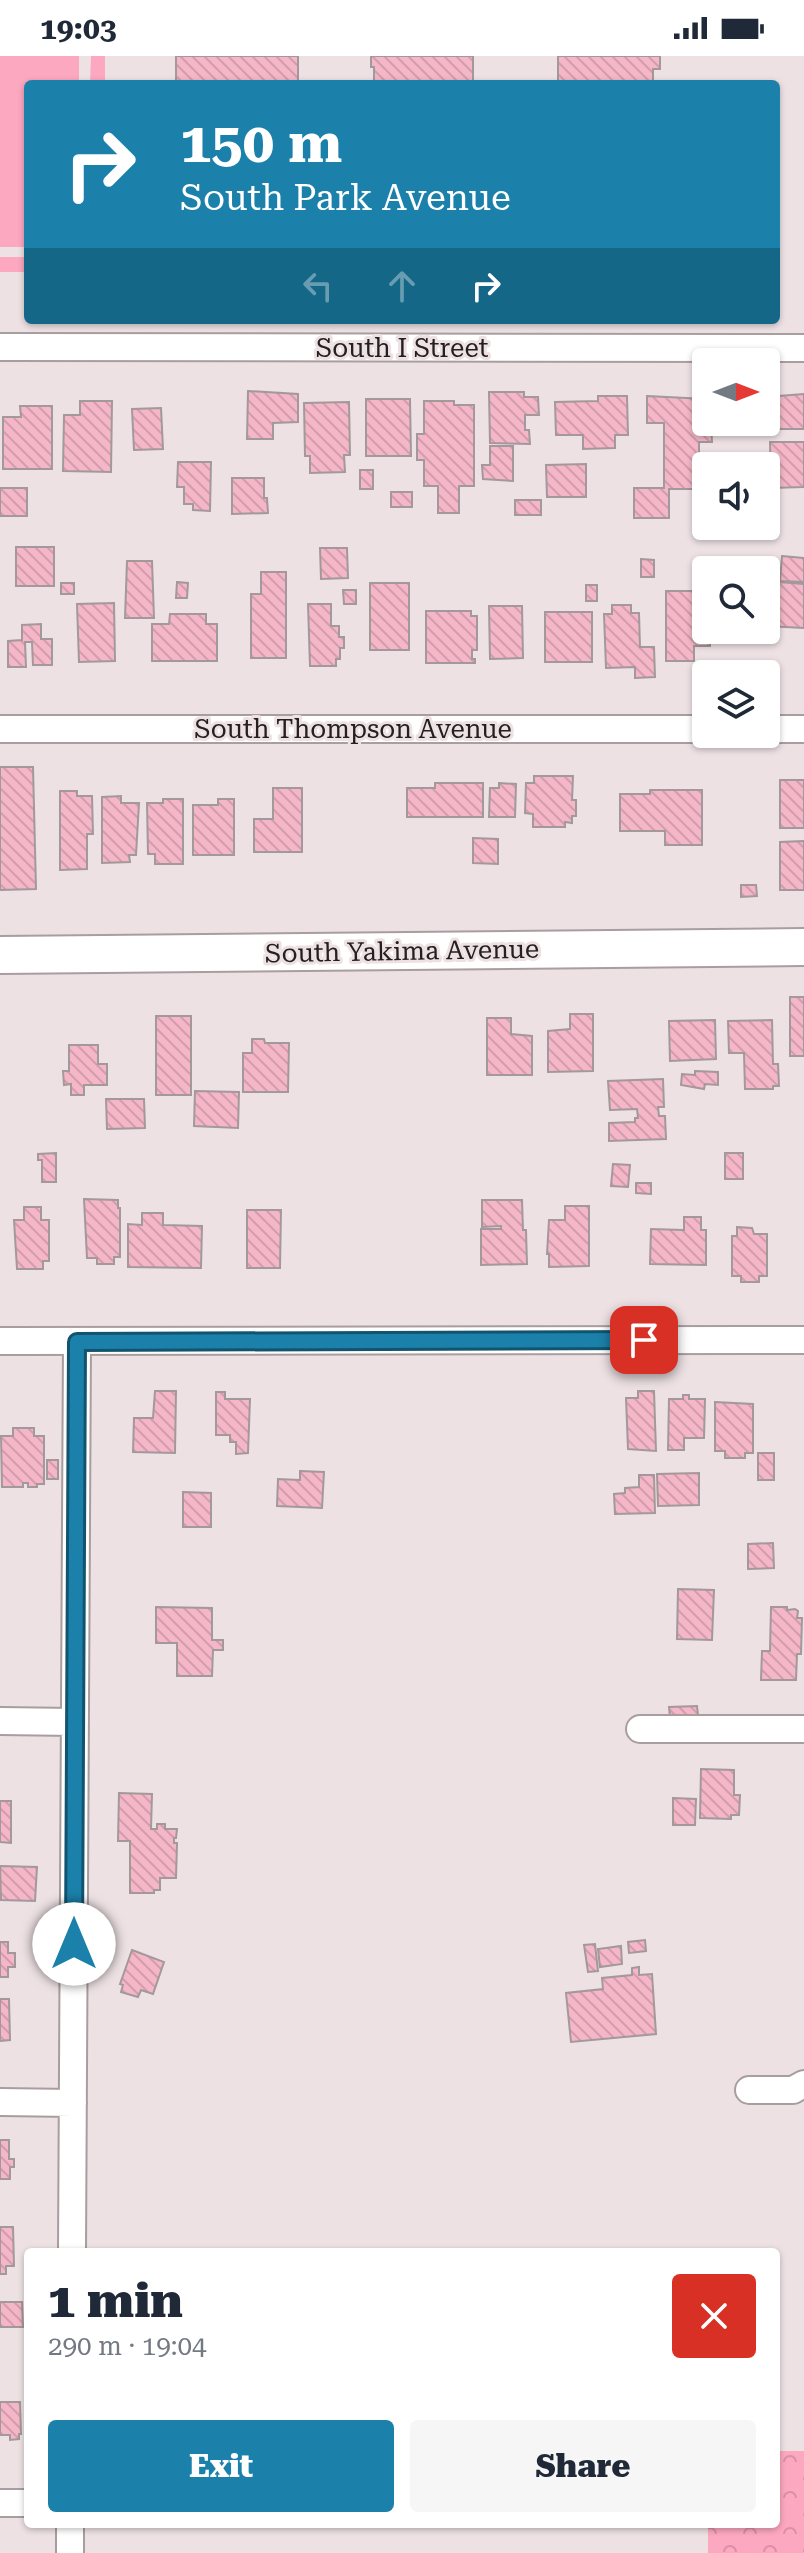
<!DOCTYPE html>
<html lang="en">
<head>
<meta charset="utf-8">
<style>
	body { margin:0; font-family:"Roboto Serif",serif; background:#f6f6f7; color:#1f2937; height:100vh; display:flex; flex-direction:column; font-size:30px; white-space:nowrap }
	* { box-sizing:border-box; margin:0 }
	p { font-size:26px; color:#747a83 }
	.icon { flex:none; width:44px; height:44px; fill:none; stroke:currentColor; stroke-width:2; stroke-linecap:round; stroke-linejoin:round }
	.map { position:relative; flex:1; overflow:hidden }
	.details { position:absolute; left:24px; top:2192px; width:756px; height:280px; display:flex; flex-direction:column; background:#fff; border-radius:8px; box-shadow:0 2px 6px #0004 }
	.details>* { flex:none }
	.banner { position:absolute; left:24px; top:24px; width:756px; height:244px; border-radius:8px; box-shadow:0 2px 6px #0004; background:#1b81ab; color:#fff; overflow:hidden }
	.needle { width:52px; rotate:90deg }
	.tools { position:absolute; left:692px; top:292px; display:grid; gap:16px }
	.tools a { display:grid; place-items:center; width:88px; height:88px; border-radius:8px; background:#fff; box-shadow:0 2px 6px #0004; font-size:40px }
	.pin { position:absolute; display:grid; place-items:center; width:68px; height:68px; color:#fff; margin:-34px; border-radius:16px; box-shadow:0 4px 12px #0006 }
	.me { position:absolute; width:88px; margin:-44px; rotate:0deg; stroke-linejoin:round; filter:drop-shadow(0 0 6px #0008) }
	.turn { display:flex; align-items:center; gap:28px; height:168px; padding:0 24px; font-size:36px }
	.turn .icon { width:104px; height:104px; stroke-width:2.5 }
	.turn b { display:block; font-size:56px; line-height:68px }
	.lanes { display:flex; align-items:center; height:76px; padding:0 24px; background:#0003; justify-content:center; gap:40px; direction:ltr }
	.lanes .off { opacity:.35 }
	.round { display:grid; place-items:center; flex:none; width:84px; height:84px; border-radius:8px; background:#f6f6f7 }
	.overview { display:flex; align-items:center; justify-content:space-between; height:136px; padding:0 24px }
	h1 { font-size:48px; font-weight:800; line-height:60px }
	.button { display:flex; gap:16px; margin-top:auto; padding:16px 24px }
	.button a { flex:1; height:92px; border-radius:8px; background:#1b81ab; color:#fff; font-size:32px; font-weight:800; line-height:92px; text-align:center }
	.button a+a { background:#f6f6f7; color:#1f2937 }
	.status { display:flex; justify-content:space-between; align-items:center; height:56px; padding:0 40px; background:#fff; direction:ltr }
	.status svg { height:22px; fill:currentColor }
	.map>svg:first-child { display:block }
</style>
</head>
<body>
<div class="status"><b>19:03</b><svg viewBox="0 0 49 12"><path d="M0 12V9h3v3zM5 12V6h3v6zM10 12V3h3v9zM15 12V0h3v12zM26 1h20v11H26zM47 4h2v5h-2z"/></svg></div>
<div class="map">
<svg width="804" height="2497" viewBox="0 0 804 2497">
	<defs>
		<pattern id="park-crowns" width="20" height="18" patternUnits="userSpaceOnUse" patternTransform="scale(2)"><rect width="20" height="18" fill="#fda8c1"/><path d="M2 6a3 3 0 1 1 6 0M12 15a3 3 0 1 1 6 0" fill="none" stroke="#d990a6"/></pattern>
		<pattern id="building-back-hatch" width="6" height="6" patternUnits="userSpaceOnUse" patternTransform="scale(2)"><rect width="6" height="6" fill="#f5b7c8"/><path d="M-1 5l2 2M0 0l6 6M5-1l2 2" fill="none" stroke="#d29dac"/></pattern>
	</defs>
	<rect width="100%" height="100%" fill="#ede1e4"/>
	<path fill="url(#park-crowns)" d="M776,2395h28v102h-96v-29h68z"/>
	<path fill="#fda8c1" d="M0,0h79v28h-51v163h-28z
		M91,0h14v28h-15z
		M0,201h28v15h-28z"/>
	<path fill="url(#building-back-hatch)" stroke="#a3989b" stroke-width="2" d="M176,0h122v28h-122z
		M371,0h102v28h-103l4,-1v-16h-3z
		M558,0h102v13h-7v15h-95z
		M248,335l50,3v28l-25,1v16h-26z
		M489,336h35v5h14l1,18h-14v15h4l1,14 -40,-1z
		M804,338v35h-29l-1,-14h-8v-18z
		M598,340h29l1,39h-13v13l-32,1v-14h-27l-1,-33 43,-1z
		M647,340l59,3v23h5l1,20h-13v47h-30v29h-35v-30h30v-65h-17z
		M366,343h44l1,57h-45z
		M80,345h32l-1,71 -48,-1 1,-56h16z
		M424,345h30v4h20v81h-15v27h-21v-27h-14v-26h-7v-26h7z
		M349,346l1,53h-6l1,17 -35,1v-17h-5l-1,-53z
		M20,350h32v63h-49v-52h18z
		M161,352l2,41 -29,1 -2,-41z
		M770,386h34v45l-33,1z
		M490,390h23v35l-30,-2 -1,-14h8z
		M178,406h33l-1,49 -17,-1v-6h-9v-17h-7z
		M586,408v33h-39l-1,-32z
		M360,414h13v19h-13z
		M232,422h32v20h3l1,15 -36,1z
		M0,432h27v28h-27z
		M391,436h21v15h-21z
		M515,444h26v15h-26z
		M16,491h38v39h-38z
		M320,492h27l1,30 -27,1z
		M782,500l22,2v24l-24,-1z
		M641,503l13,1v17h-13z
		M127,505h25l2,57h-29z
		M261,516h25v86h-35v-64h10z
		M766,525l38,3v44l-38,-2z
		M177,526l11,1 -1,15h-11z
		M61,527h13v11h-13z
		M370,527h39v67h-39z
		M586,529h11v16h-11z
		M343,534h13v14h-12z
		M666,535h40v39h4v16h-16v15h-28z
		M114,547l1,58 -36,1 -2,-58z
		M308,548h23v22h8v11h5v11h-4v11h-4v7h-26z
		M612,549h19v8h8l1,34h14l1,30 -20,1v-11l-29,1 -2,-54h8z
		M489,550h33l1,52 -33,1z
		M426,555h45v5h6v34h-5v9h3v4h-49z
		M545,556h47v50h-47z
		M170,558h36v10h11v37h-65v-37h17z
		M41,568v15h11v26h-19l-1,-23h-7l1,25h-18v-26l14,-1v-15z
		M0,711h33l3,122 -36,1z
		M534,720h39l-1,24h4v16h-4v7l-7,-1v5h-32v-13l-8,-1 1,-30h8z
		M780,724h24v48h-24z
		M435,727h48v34h-76v-29h28z
		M499,727l17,1 -1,33h-26l1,-29h9z
		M273,732h29v64h-48v-33h19z
		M650,734h52v55h-37v-14h-45v-37h30z
		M60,735h17v5h15l1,38h-6v35l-27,1z
		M121,740v7h18l-3,52h-7l1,7 -28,1v-66z
		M163,743h20v65h-28v-10h-7l-1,-51h16z
		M218,743h16v56h-41v-50h25z
		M473,782l25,1v25l-25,-1z
		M804,785v49h-24v-48z
		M741,829h15l1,11 -16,1z
		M790,941h14v59h-14z
		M570,958h23v57l-45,1v-41l22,-2z
		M156,960h35v79h-35z
		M487,962h24v16l21,2v39h-45z
		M715,964l1,39 -46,2 -1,-40z
		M772,964l1,44h5l1,22h-6v3h-28l-1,-36h-15l-1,-32z
		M252,983h12l1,4h24l-1,49h-45v-39h9z
		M69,989h29v19h9v21h-23v10h-13v-11l-7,1 -1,-14h6z
		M695,1015l23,1v13l-13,-1 -1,5 -23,-4 1,-11 13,1z
		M663,1023l1,28h-6l1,9h6l1,23 -57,2v-18l26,-1v-4h3l-1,-9 -27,1 -2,-29z
		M195,1035l44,1 -1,36 -44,-2z
		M106,1043h38l1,29 -38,1z
		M56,1097v29h-14v-22h-4v-6z
		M725,1097h18v26h-18z
		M613,1108l17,1 -2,22 -17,-1z
		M636,1127h15v11l-15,-1z
		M84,1143l34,1v8h2v49h-6v7h-17v-6h-10z
		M482,1144h40l1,30h3l1,34 -46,1v-36h20v-3l-19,1z
		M565,1150h24v60l-40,1v-13h-2l2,-34h16z
		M24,1151h17v13h8v41h-6v8h-26l-3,-49h10z
		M247,1154h34l-1,58h-33z
		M142,1157h21v12l39,1 -1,42 -73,-1v-43l14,1z
		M684,1161h17v13h5v35l-56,-1 1,-35 33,1z
		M737,1171l15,1 2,6h13v42h-8v6h-18v-6h-9v-40h5z
		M155,1335h21l-1,62 -42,-1 1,-34h19z
		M638,1335h16l2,60 -28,-2 -2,-51h12z
		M216,1336h9v7h25l-2,54 -12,1v-12h-6v-7h-14z
		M683,1339h6v4h16l-1,39h-20v12h-16l1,-51h14z
		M715,1346l38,2v49h-8v5h-20v-7h-10z
		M13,1372h21v8h10v48h-7v3h-9v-4h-5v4h-21l-1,-51h12z
		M758,1397h16v27h-16z
		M47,1404h11v19h-11z
		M300,1415l24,1 -2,36 -45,-2 1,-27 22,1z
		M699,1417v32l-41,1 -1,-32z
		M639,1419h15l1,38 -40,1 -1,-20 11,-1v-5l14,-1z
		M183,1436l28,1v34h-28z
		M773,1487l1,25 -26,1v-25z
		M678,1533l36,1 -2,50 -35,-1z
		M156,1551l56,1v32h11v10h-10l-1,26h-35v-33h-21z
		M771,1551h16v3l8,-1 3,2 -1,7h5l-1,36h-4l-1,26h-35l1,-29h8z
		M697,1650l1,9 -28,2 -1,-10z
		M701,1713l33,1v25h6l-1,20h-8v4l-31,-1z
		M119,1737l33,1 -1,35h6v-5h8v5h12l-1,9h-2v5h3l-1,35h-16v12h-6v3h-24v-52h-12z
		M673,1742l23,1 -1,26h-22z
		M0,1745h11v42l-11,-1z
		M0,1810l37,1 -2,34 -34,-1z
		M645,1884l1,11 -17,2 -1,-11z
		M0,1886h8v11h7v14h-7v10h-8z
		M595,1888l3,27 -10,1 -4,-27z
		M621,1890l1,18 -22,3 -2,-18z
		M132,1894l32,12 -11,32 -12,-4 -3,7 -17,-5 2,-7 -3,-1z
		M639,1911v8l13,-1 4,60 -85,8 -5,-49 37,-4 -1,-11 30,-3v-7z
		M0,1943h9l1,41 -10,1z
		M0,2084h9v19h5v8h-4v12h-10z
		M0,2171h13l1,39h-8v8h-6z
		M0,2246h22l1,25h-23z
		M0,2346h20l1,32h-2v5l-9,1v-5h-10z"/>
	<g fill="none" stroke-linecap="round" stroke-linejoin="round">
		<g stroke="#a89d9f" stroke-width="30">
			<path id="street" d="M0,291l804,1
				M0,673h706
				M766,673h38
				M0,1285l804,-1
				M0,1665l75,1
				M640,1673h164
				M749,2034h44l11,-6
				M0,2046l73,1
				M72,2196l5,-910
				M0,2447h28
				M70,2497v-29"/>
		</g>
		<g stroke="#a89d9f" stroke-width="40">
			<path id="secondary" d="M0,899l804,-8"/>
		</g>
		<use href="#street" stroke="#fff" stroke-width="26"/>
		<use href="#secondary" stroke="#fff" stroke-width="36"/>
	</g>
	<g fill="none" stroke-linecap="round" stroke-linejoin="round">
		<g stroke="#12546f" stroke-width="20">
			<path id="route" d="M74,1888l3,-602 567,-2"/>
		</g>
		<use href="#route" stroke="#1b81ab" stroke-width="14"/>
	</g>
	<g text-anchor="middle" stroke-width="6" stroke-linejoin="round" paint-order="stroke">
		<g font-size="26" fill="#242021" stroke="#ede1e4">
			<text x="402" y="301">South I Street</text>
			<text x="353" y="682">South Thompson Avenue</text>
			<text transform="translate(402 895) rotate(-1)" y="9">South Yakima Avenue</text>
		</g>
	</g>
</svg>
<div class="tools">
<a><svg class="needle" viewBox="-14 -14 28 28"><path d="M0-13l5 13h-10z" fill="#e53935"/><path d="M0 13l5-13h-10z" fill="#747a83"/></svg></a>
<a><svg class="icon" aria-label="sound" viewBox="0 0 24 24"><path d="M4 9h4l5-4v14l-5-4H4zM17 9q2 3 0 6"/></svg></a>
<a><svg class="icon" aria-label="search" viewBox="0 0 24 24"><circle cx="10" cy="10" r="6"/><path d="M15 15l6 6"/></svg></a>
<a><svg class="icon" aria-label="layers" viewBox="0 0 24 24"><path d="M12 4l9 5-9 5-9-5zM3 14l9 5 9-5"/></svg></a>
</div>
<div class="pin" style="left:644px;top:1284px;background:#d93025"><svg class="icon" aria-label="arrive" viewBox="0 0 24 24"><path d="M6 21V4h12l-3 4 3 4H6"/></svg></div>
<svg class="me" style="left:74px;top:1888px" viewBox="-20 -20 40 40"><circle r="19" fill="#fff"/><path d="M0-13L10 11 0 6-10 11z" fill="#1b81ab"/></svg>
<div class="banner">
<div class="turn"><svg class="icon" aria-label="right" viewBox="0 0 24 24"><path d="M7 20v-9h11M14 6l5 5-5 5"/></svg><div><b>150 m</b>South Park Avenue</div></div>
<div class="lanes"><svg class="icon off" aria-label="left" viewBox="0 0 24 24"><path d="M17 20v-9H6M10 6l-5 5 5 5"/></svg><svg class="icon off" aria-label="ahead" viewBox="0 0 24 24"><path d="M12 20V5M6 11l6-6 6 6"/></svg><svg class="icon" aria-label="right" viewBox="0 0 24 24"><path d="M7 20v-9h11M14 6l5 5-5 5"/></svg></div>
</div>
<section class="details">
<div class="overview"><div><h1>1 min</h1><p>290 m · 19:04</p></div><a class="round" style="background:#d93025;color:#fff"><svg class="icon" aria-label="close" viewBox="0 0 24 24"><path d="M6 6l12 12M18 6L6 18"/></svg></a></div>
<div class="button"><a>Exit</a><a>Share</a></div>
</section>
</div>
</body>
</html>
